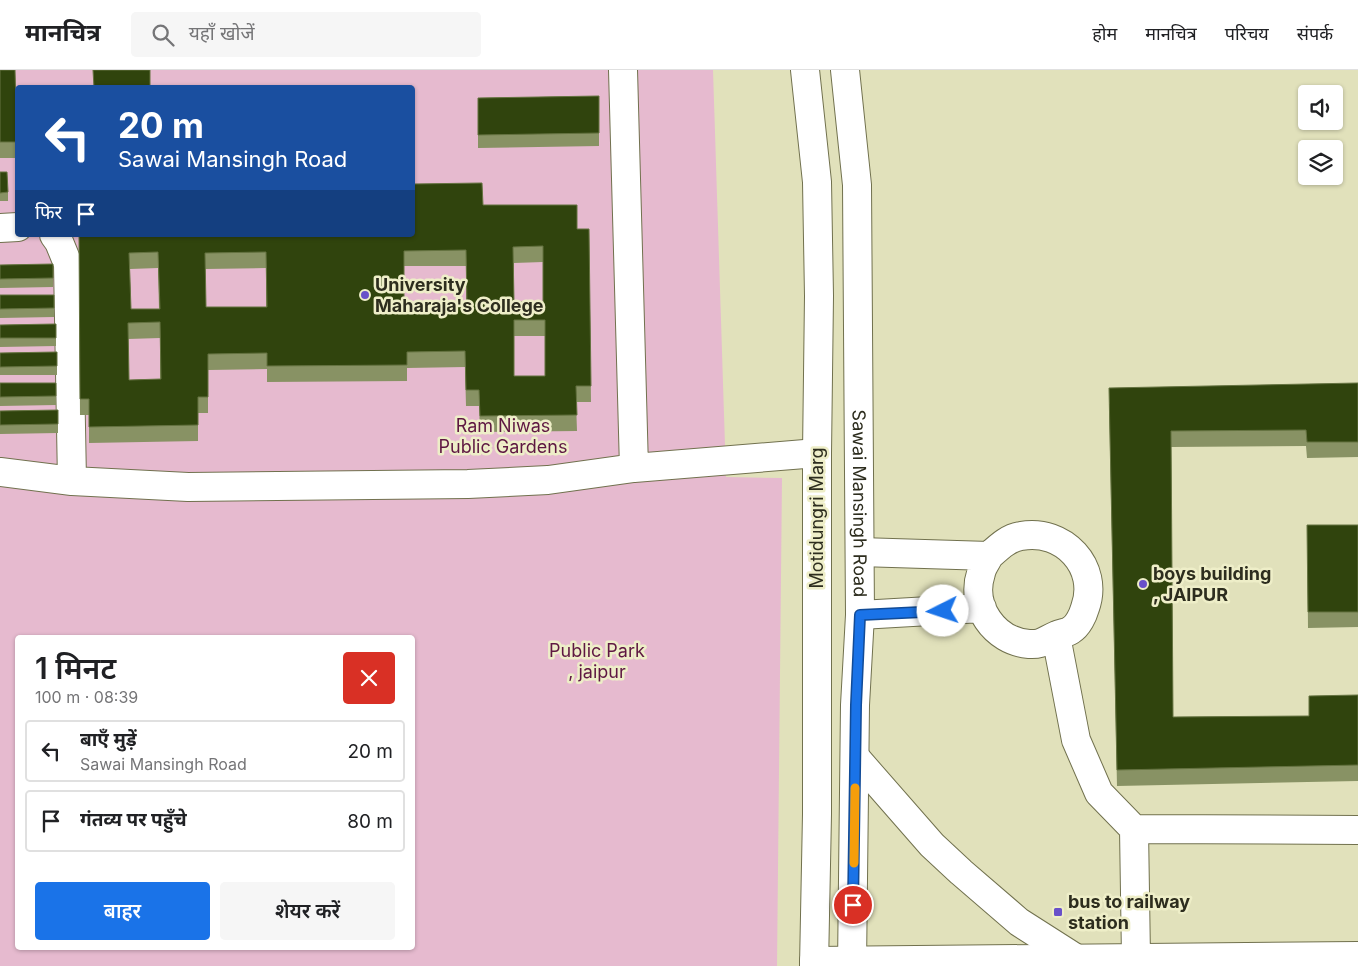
<!DOCTYPE html>
<html lang="hi">
<head>
<meta charset="utf-8">
<style>
	body { margin:0; font-family:Inter,"Noto Sans Devanagari",sans-serif; background:#f6f6f6; color:#202124; height:100vh; display:flex; flex-direction:column; font-size:19px; white-space:nowrap }
	* { box-sizing:border-box; margin:0 }
	p { font-size:16px; color:#757577 }
	.icon { flex:none; width:28px; height:28px; fill:none; stroke:currentColor; stroke-width:2; stroke-linecap:round; stroke-linejoin:round }
	.map { position:relative; flex:1; overflow:hidden }
	.drawer { position:absolute; left:15px; top:565px; width:400px; height:315px; display:flex; flex-direction:column; background:#fff; border-radius:5px; box-shadow:0 1px 4px #0004 }
	.drawer>* { flex:none }
	.banner { position:absolute; left:15px; top:15px; width:400px; height:152px; border-radius:5px; box-shadow:0 1px 4px #0004; background:#1a4fa0; color:#fff; overflow:hidden }
	.fabs { position:absolute; left:1298px; top:15px; display:grid; gap:10px }
	.fabs a { display:grid; place-items:center; width:45px; height:45px; border-radius:5px; background:#fff; box-shadow:0 1px 4px #0004; font-size:25px }
	.pin { position:absolute; display:grid; place-items:center; width:42px; height:42px; color:#fff; margin:-21px; border:2px solid #fff; border-radius:50%; box-shadow:0 1px 5px #0007 }
	.me { position:absolute; width:55px; margin:-28px; rotate:266deg; stroke-linejoin:round; filter:drop-shadow(0 0 4px #0008) }
	.turn { display:flex; align-items:center; gap:18px; height:105px; padding:0 20px; font-size:22px }
	.turn .icon { width:65px; height:65px; stroke-width:2.5 }
	.turn b { display:block; font-size:35px; line-height:42px }
	.then { display:flex; align-items:center; height:48px; padding:0 20px; background:#0003; gap:10px; font-size:19px }
	.round { display:grid; place-items:center; flex:none; width:52px; height:52px; border-radius:5px; background:#f6f6f6 }
	.head { display:flex; align-items:center; justify-content:space-between; height:85px; padding:0 20px }
	h1 { font-size:30px; font-weight:600; line-height:38px }
	.cta { display:flex; gap:10px; margin-top:auto; padding:10px 20px }
	.cta a { flex:1; height:58px; border-radius:5px; background:#1a73e8; color:#fff; font-size:20px; font-weight:600; line-height:58px; text-align:center }
	.cta a+a { background:#f6f6f6; color:#202124 }
	ul { padding:0; list-style:none }
	li { display:flex; align-items:center; gap:15px; height:62px; margin:0 10px 8px; padding:0 10px; border:2px solid #e0e0e0; border-radius:5px }
	li div { flex:1 }
	li b { display:block; font-size:19px }
	li em { font-style:normal }
	header { display:flex; align-items:center; gap:30px; box-sizing:border-box; height:70px; padding:0 25px; background:#fff; border-bottom:1px solid #e0e0e0 }
	header strong { font-size:24px }
	nav { display:flex; gap:28px; margin-inline-start:auto; font-size:18px }
	.search { width:350px; height:45px; background:#f6f6f6; display:flex; align-items:center; gap:12px; box-sizing:border-box; padding:0 18px; border-radius:5px; color:#757577; font-size:19px }
	.map>svg:first-child { display:block }
</style>
</head>
<body>
<header>
<strong>मानचित्र</strong>
<div class="search"><svg class="icon" aria-label="search" viewBox="0 0 24 24"><circle cx="10" cy="10" r="6"/><path d="M15 15l6 6"/></svg>यहाँ खोजें</div>
<nav><a>होम</a><a>मानचित्र</a><a>परिचय</a><a>संपर्क</a></nav>
</header>
<div class="map">
<svg width="1358" height="896" viewBox="0 0 1358 896">
	<rect width="100%" height="100%" fill="#e1e1bb"/>
	<path fill="#e6bacf" fill-rule="evenodd" d="M0,0h713l13,407 56,1 -5,488h-777zM18,18h394v147h-394zM18,568h394v310h-394z"/>
	<g fill="none" stroke-linecap="round" stroke-linejoin="round">
		<g stroke="#71714e" stroke-width="30">
			<path id="minor" d="M623,0l11,398 183,-15
				M0,158l18,-1
				M54,165l5,7 9,22 4,217
				M0,402l72,9 116,6 280,-3 80,-4 86,-12
				M860,482l129,4c10,-9 19,-18 32,-20 42,-8 79,31 64,72 -2,7 -7,18 -14,22 -3,3 -10,3 -14,5 -12,5 -15,10 -28,9 -35,-3 -59,-38 -48,-71 1,-6 6,-12 8,-17
				M860,545l122,-7
				M1056,566l20,104 23,53 35,36 224,1
				M1134,759l2,129
				M814,891l544,-5"/>
		</g>
		<g stroke="#71714e" stroke-width="30">
			<g id="major">
				<path d="M805,0l12,112 2,114 -2,157v361l-3,152"/>
				<path id="s1" d="M845,0l12,115 3,430 -5,90 -3,261"/>
				<path d="M855,687l77,88 29,27 58,50 58,37"/>
			</g>
		</g>
		<use href="#minor" stroke="#fff" stroke-width="28"/>
		<use href="#major" stroke="#fff" stroke-width="28"/>
	</g>
	<path fill="#889264" fill-rule="evenodd" d="M0,0l17,72v16h-17z
		M599,26v50l-121,2v-50z
		M0,102l8,20v9h-8z
		M483,135l94,24h12l2,173h-15l1,29 -97,1 -1,-26h-13l-1,-39 -58,1v13l-140,1v-13l-59,1v43h-10v28l-109,2v-28h-9l-1,-179h11zM543,192v40h-29v-39zM404,196h62v41l-62,1zM158,198l1,41h-28l-1,-40zM266,198v39h-60l-1,-38zM514,266h31v40h-31zM160,268v41l-31,1 -1,-41z
		M53,194v23l-53,1v-23z
		M0,225h54v22l-54,1z
		M56,254v22l-56,1v-22z
		M57,282v23h-57v-22z
		M0,313h56v22l-56,1z
		M1358,313v74l-51,1 -1,-12 -135,1 2,270 136,-1 49,-21v86l-241,5 -8,-382z
		M58,340v23l-58,1v-23z
		M1307,455h51v102l-50,1z"/>
	<path fill="#30440d" stroke="#657341" fill-rule="evenodd" d="M0,0h15l2,72h-17z
		M93,0h57v18h-56z
		M599,26v37l-121,2v-37z
		M0,102h7l1,20 -8,1z
		M482,113l1,22h94v24h12l2,157h-15l1,29 -97,1 -1,-26h-13l-1,-39 -58,1v13l-140,1v-13l-59,1v43h-10v28l-109,2v-28h-9l-1,-163h11v-1h322v-51zM543,176v56h-29l-1,-55zM466,180l1,57 -63,1v-57zM158,182l2,57h-29l-2,-56zM266,182l1,55h-61l-1,-54zM514,250h31v56h-31zM160,252l1,57 -32,1 -1,-57z
		M53,194v14l-53,1v-14z
		M0,225h54v13l-54,1z
		M56,254v14h-56v-13z
		M57,282v14l-57,1v-14z
		M0,313h56v13l-56,1z
		M1358,313v59h-51l-1,-12 -135,1 2,286 136,-1v-20l49,-1v70l-241,5 -8,-382z
		M58,340v14l-58,1v-14z
		M1307,455h51v87h-50z"/>
	<g fill="none" stroke-linecap="round" stroke-linejoin="round">
		<g stroke="#114b97" stroke-width="12">
			<path id="route" d="M853,835l3,-200 4,-90 83,-4"/>
		</g>
		<use href="#route" stroke="#1a73e8" stroke-width="9"/>
		<path stroke="#f59e0b" stroke-width="9" d="M854,793l1,-75"/>
	</g>
	<g fill="#6850c9" stroke="#eeeec8" stroke-width="2">
		<circle cx="365" cy="225" r="5"/>
		<circle cx="1143" cy="514" r="5"/>
		<rect x="1053" y="837" width="10" height="10" rx="2.5"/>
	</g>
	<g text-anchor="middle" stroke-width="5" stroke-linejoin="round" paint-order="stroke">
		<g font-size="18" font-weight="bold" fill="#2d2d1e" stroke="#eeeec8" text-anchor="start">
			<text x="375" y="221">University<tspan x="375" dy="21">Maharaja's College</tspan></text>
			<text x="1153" y="510">boys building<tspan x="1153" dy="21">, JAIPUR</tspan></text>
			<text x="1068" y="838">bus to railway<tspan x="1068" dy="21">station</tspan></text>
		</g>
		<g font-size="18" fill="#5e1742" stroke="#eeeec8">
			<text x="503" y="362">Ram Niwas<tspan x="503" dy="21">Public Gardens</tspan></text>
			<text x="597" y="587">Public Park<tspan x="597" dy="21">, jaipur</tspan></text>
		</g>
		<g font-size="18" fill="#2d2d1e" stroke="#eeeec8">
			<text dy="6" stroke="none"><textPath href="#s1" startOffset="434">Sawai Mansingh Road</textPath></text>
			<text transform="translate(817 448) rotate(-90)" y="6">Motidungri Marg</text>
		</g>
	</g>
</svg>
<div class="fabs">
<a><svg class="icon" aria-label="sound" viewBox="0 0 24 24"><path d="M4 9h4l5-4v14l-5-4H4zM17 9q2 3 0 6"/></svg></a>
<a><svg class="icon" aria-label="layers" viewBox="0 0 24 24"><path d="M12 4l9 5-9 5-9-5zM3 14l9 5 9-5"/></svg></a>
</div>
<div class="pin" style="left:853px;top:835px;background:#d93025"><svg class="icon" aria-label="arrive" viewBox="0 0 24 24"><path d="M6 21V4h12l-3 4 3 4H6"/></svg></div>
<svg class="me" style="left:943px;top:541px" viewBox="-20 -20 40 40"><circle r="19" fill="#fff"/><path d="M0-13L10 11 0 6-10 11z" fill="#1a73e8"/></svg>
<div class="banner">
<div class="turn"><svg class="icon" aria-label="left" viewBox="0 0 24 24"><path d="M17 20v-9H6M10 6l-5 5 5 5"/></svg><div><b>20 m</b>Sawai Mansingh Road</div></div>
<div class="then">फिर<svg class="icon" aria-label="arrive" viewBox="0 0 24 24"><path d="M6 21V4h12l-3 4 3 4H6"/></svg></div>
</div>
<section class="drawer">
<div class="head"><div><h1>1 मिनट</h1><p>100 m · 08:39</p></div><a class="round" style="background:#d93025;color:#fff"><svg class="icon" aria-label="close" viewBox="0 0 24 24"><path d="M6 6l12 12M18 6L6 18"/></svg></a></div>
<ul>
<li><svg class="icon" aria-label="left" viewBox="0 0 24 24"><path d="M17 20v-9H6M10 6l-5 5 5 5"/></svg><div><b>बाएँ मुड़ें</b><p>Sawai Mansingh Road</p></div><em>20 m</em></li>
<li><svg class="icon" aria-label="arrive" viewBox="0 0 24 24"><path d="M6 21V4h12l-3 4 3 4H6"/></svg><div><b>गंतव्य पर पहुँचे</b></div><em>80 m</em></li>
</ul>
<div class="cta"><a>बाहर</a><a>शेयर करें</a></div>
</section>
</div>
</body>
</html>
